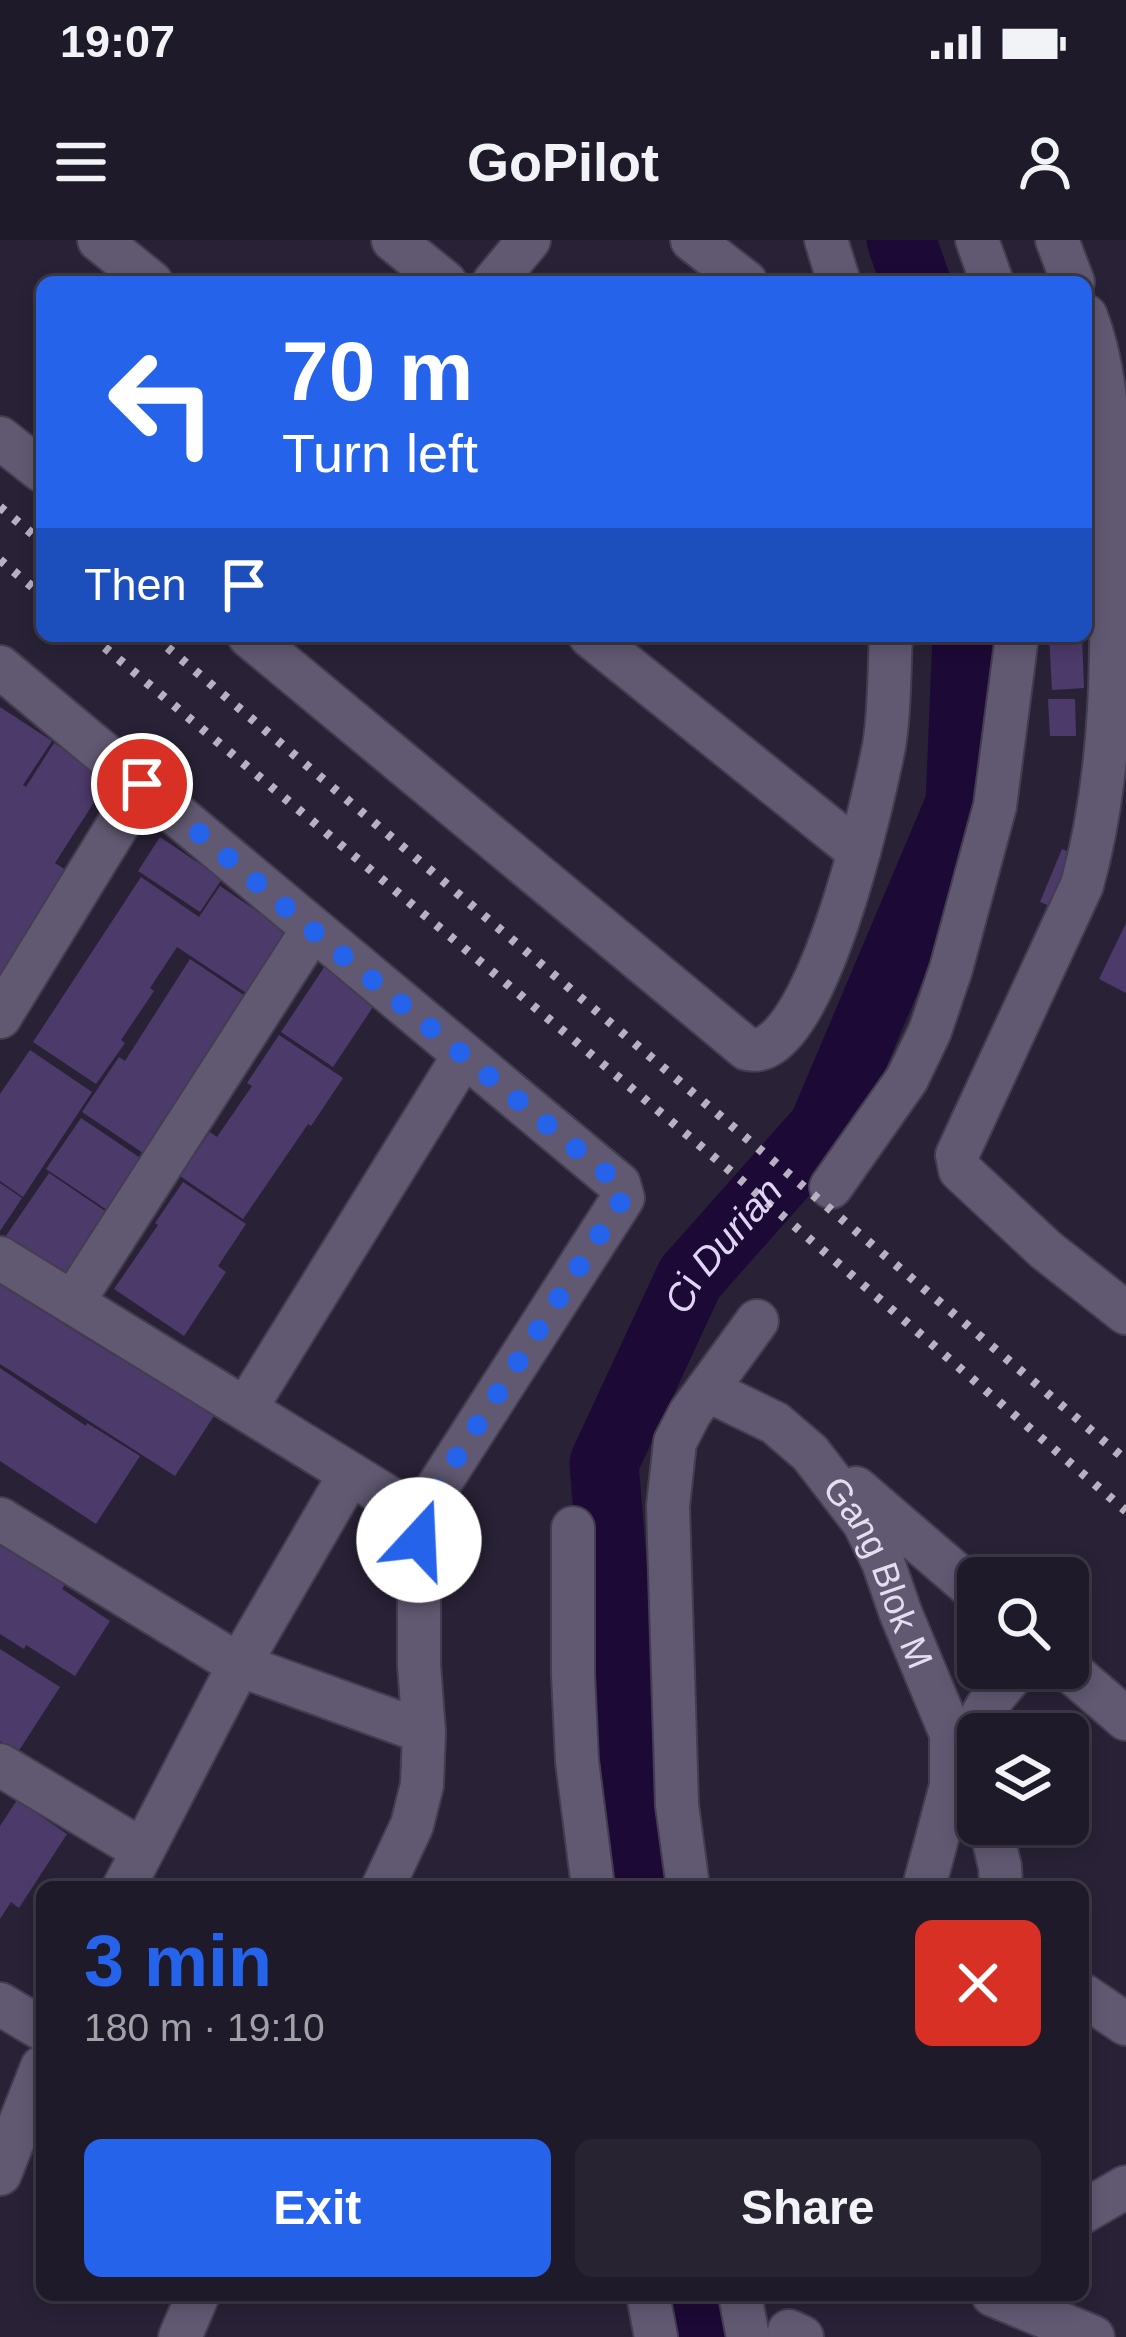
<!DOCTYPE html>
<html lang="en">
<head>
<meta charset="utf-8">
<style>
	body { margin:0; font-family:Helvetica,sans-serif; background:#272331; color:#f1f3f6; height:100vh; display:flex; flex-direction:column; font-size:45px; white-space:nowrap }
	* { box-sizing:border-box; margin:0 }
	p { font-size:39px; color:#a1a1a8 }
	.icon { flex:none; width:66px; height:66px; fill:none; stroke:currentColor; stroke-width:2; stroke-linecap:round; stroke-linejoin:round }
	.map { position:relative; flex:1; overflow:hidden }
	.details { position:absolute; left:36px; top:1641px; width:1053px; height:420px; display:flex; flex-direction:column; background:#1f1a29; border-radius:18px; box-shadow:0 6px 18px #0003,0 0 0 3px #3c3846 }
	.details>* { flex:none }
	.banner { position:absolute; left:36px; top:36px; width:1056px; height:366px; border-radius:18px; box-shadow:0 6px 18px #0003,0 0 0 3px #3c3846; background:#2563eb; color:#fff; overflow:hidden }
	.fabs { position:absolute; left:957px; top:1317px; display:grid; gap:24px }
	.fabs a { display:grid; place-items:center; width:132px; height:132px; border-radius:18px; background:#1f1a29; box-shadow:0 6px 18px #0003,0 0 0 3px #3c3846; font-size:60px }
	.pin { position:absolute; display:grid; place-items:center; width:102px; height:102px; color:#fff; margin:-51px; border:6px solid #fff; border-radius:50%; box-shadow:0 3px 12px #0007 }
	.me { position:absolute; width:132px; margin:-66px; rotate:20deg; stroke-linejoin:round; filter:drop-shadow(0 0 9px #0008) }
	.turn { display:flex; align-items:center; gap:42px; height:252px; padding:0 48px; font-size:54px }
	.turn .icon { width:156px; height:156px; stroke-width:2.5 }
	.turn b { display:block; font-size:84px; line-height:102px }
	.then { display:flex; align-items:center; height:114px; padding:0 48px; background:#0003; gap:24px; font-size:45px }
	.round { display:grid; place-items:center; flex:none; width:126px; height:126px; border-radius:18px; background:#272331 }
	.head { display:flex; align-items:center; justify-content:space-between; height:204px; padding:0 48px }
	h1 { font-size:72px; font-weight:700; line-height:90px; color:#2563eb }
	.action { display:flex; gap:24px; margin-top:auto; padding:24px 48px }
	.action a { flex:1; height:138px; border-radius:18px; background:#2563eb; color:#fff; font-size:48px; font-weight:700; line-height:138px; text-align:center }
	.action a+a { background:#272331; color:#f1f3f6 }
	.status { display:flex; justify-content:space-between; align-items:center; height:84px; padding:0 60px; background:#1f1a29; direction:ltr }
	.status svg { height:33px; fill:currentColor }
	header { display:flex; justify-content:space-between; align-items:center; height:156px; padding:0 48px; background:#1f1a29; font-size:54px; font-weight:700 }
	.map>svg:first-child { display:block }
</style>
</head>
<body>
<div class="status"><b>19:07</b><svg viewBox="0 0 49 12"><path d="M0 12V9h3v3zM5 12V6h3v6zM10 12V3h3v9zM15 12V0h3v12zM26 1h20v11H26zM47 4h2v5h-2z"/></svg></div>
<header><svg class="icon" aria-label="menu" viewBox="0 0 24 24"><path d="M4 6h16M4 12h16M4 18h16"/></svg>GoPilot<svg class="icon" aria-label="person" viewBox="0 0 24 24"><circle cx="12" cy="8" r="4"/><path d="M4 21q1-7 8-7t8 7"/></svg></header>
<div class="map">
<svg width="1126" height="2097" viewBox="0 0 1126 2097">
	<rect width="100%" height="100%" fill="#292237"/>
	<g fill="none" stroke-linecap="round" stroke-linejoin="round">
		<g stroke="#1d0935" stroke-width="69">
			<path d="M901,0l15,42"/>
			<path id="s1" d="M638,1647l-34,-424 86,-185 133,-150 137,-324 7,-168"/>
			<path d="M695,2055l8,42"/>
		</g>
	</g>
	<path fill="#4c3a6a" d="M1049,396h33l2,52 -32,2z
		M1048,459h27l1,37h-26z
		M0,467l52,34 -29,44 3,2 28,-44 55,36 -54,84 14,9 -69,125z
		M160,597l62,42 -22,33 -62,-41z
		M1062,609l26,11 -22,53 -26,-11z
		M141,637l58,40 21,-31 72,49 -41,61 -74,-49 -27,41 4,3 -33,49 4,3 -29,41 -63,-42z
		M1126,683v70l-27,-14z
		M190,719l70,47 -105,155 -73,-49 37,-55 6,4z
		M329,720l52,35 -48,72 -52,-35z
		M279,795l64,43 -32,48 -3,-2 -65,95 -63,-43 30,-44 7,5 35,-51 -5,-3z
		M30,810l62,42 -69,105 -23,-16v-87z
		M81,878l67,45 -35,51 -67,-45z
		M49,933l68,46 -48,70 -68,-46z
		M183,942l63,42 -28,42 8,6 -42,64 -70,-47 44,-64 -3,-2z
		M0,943l22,15 -22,33z
		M0,1038l26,16 -3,5 92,57 2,-3 97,63 -39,60 -175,-112z
		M0,1128l86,58 1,-3 53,33 -44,68 -96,-63z
		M0,1292l70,45 -8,12 48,32 -35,55 -49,-31 -2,4 -24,-15z
		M0,1409l60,38 -42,65 -18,-11z
		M17,1560l50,34 -48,74 -8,-6 -11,17v-93z"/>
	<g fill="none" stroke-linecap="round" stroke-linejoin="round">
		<g stroke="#443d50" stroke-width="46">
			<g id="minor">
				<path d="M99,0l52,42"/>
				<path d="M393,0l52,42"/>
				<path d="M692,0l54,42"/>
				<path d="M826,0l13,42"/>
				<path d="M977,0l15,42"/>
				<path d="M1057,0l16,42"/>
				<path d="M494,42l35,-42"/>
				<path d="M1086,76c25,66 23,141 24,210 3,119 4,244 -28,359l-125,270 3,15 86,80 80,63"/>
				<path d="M0,198l42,33"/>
				<path d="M249,396l498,413c68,17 127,-252 137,-303 6,-35 5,-74 7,-110"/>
				<path d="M590,396l269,216"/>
				<path d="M0,427l619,517 4,14 -204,318"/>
				<path d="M0,777l143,-233"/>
				<path d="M831,947l76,-108 23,-48 21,-62 44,-163 22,-170"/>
				<path d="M0,1018l419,258"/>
				<path d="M73,1062l239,-372"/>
				<path id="s2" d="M707,1150l68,33 35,30 54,70 19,39 18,52 50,120v52l-27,101"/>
				<path d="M246,1168l218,-353"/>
				<path d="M856,1248l122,105"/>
				<path d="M0,1279l239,146 185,67"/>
				<path d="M573,1288v146l4,87 16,126"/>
				<path d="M1067,1428l59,51"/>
				<path d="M0,1525l142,85"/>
				<path d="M978,1530c-10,-49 10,-67 40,-102"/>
				<path d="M990,1584l10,43 1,20"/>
				<path d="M124,1647l115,-222 111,-191"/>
				<path d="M383,1647l29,-62 10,-40 2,-53 -5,-67v-149"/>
				<path d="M688,1647l-11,-82 -9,-299 7,-64 15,-29 67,-92"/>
				<path d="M1083,1755l43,29"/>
				<path d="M0,1764l42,25"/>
				<path d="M0,1934l42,-107"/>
				<path d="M1083,1972l43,-25"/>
				<path d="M648,2055l8,42"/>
				<path d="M740,2055l8,42"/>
				<path d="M993,2055l100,42"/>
				<path d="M789,2091l13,6"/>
				<path d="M180,2097l18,-42"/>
			</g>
		</g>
		<use href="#minor" stroke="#615972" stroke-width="42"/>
		<path stroke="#b7b1c2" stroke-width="9" stroke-dasharray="6 12" stroke-linecap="butt" d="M0,267l42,35
			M0,320l42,35
			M91,396l643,538 392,337
			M154,396l972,824"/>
	</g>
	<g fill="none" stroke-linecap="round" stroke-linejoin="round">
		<path stroke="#2563eb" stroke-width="21" stroke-dasharray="0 37.8" d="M142,544l170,146 307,254 4,14 -204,318v24"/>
	</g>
	<g text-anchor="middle" stroke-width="9" stroke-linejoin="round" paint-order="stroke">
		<g font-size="36" fill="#e4dfee" stroke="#110d17">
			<text dy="13" stroke="none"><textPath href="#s2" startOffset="261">Gang Blok M</textPath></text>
		</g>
		<g font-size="39" font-style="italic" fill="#dfd5f5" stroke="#110d17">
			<text dy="14" stroke="none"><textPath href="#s1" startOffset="675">Ci Durian</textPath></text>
		</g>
	</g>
</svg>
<div class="fabs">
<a><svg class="icon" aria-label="search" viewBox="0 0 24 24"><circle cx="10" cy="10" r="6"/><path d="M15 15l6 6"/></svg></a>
<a><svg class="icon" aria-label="layers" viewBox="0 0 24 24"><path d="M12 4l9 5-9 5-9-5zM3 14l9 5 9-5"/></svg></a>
</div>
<div class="pin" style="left:142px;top:544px;background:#d93025"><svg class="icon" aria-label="arrive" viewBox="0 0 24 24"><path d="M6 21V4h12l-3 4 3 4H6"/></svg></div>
<svg class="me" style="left:419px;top:1300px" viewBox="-20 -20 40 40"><circle r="19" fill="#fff"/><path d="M0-13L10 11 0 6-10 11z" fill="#2563eb"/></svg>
<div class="banner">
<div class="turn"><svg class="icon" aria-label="left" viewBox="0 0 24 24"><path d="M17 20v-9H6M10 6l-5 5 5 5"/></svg><div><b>70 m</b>Turn left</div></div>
<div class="then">Then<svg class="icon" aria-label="arrive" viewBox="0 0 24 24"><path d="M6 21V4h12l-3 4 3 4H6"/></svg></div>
</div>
<section class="details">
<div class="head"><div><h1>3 min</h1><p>180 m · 19:10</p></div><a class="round" style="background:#d93025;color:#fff"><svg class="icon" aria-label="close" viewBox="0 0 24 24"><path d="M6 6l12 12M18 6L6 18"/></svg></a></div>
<div class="action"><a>Exit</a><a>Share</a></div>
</section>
</div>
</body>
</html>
